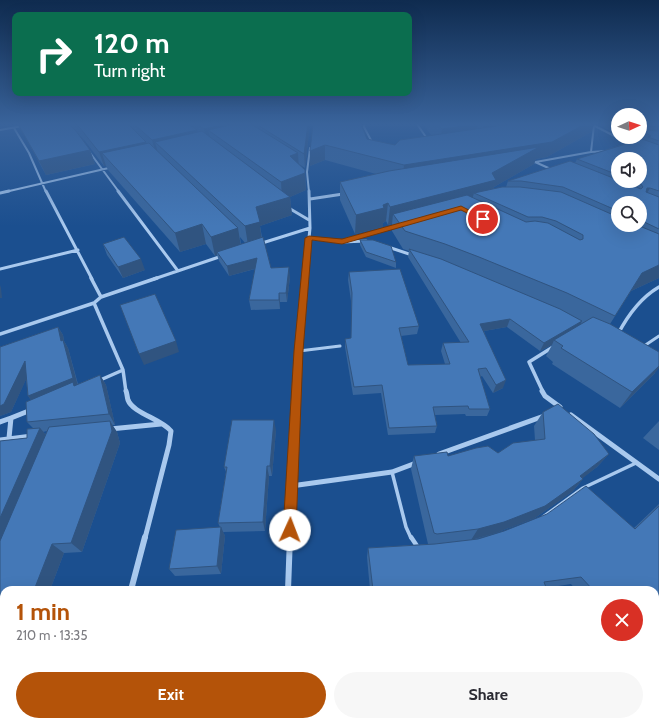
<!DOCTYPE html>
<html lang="en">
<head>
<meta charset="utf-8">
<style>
	body { margin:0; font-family:Cabin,sans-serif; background:#f7f7f7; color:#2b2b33; height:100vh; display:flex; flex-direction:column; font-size:15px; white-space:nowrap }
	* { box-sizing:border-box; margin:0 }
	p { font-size:13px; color:#7c7c81 }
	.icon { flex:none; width:22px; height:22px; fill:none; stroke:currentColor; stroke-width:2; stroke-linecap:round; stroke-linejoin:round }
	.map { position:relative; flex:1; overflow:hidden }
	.sheet { position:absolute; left:0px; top:586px; width:659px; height:140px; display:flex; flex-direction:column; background:#fff; border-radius:12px 12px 0 0; box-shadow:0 4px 16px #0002 }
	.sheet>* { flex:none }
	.banner { position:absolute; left:12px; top:12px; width:400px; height:84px; border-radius:8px; box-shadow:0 4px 16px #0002; background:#0b6e4f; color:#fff; overflow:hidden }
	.needle { width:26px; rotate:87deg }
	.tools { position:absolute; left:611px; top:108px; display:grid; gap:8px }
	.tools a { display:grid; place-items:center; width:36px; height:36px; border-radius:50%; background:#fff; box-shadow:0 4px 16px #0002; font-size:20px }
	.pin { position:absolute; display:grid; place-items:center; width:34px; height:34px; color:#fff; margin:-17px; border:2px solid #fff; border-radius:50%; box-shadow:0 1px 4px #0007 }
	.me { position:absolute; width:44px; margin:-22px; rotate:2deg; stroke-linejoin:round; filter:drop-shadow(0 0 3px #0008) }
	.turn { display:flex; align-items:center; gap:14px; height:84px; padding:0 16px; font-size:18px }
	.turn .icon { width:52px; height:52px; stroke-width:2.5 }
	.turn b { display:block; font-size:28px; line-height:34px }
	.round { display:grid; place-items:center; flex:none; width:42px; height:42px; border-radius:21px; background:#f7f7f7 }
	.head { display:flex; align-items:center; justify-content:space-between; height:68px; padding:0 16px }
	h1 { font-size:24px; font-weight:700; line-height:30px; color:#b45309 }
	.cta { display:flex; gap:8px; margin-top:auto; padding:8px 16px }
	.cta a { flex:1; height:46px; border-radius:24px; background:#b45309; color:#fff; font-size:16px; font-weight:700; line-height:46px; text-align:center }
	.cta a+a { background:#f7f7f7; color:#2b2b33 }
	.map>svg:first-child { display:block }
</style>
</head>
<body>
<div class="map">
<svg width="659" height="726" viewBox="0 0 659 726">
	<rect width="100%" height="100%" fill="#1b4f8f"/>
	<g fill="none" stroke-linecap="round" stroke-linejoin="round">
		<path stroke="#a9c9ee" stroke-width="3" d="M644,346l15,-10
			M299,351l41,-5"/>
		<path stroke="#a9c9ee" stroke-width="3.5" d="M392,472l14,55 5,11
			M543,517l40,-29 53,-25"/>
		<path stroke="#a9c9ee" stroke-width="4.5" d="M411,537l6,9"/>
		<path stroke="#a9c9ee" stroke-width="2" d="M364,124v3l9,17
			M417,124l11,16
			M595,126l31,16 9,1
			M14,128l15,25 17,39
			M0,130l33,-6
			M88,150l31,42
			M591,152l3,-27
			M535,162l18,8
			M530,163l61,-11 15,-1
			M5,192l108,-25
			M309,192l-2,-20 3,-24"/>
		<path stroke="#a9c9ee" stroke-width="3" d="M46,191l46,88
			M118,191l60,80
			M0,193l9,-2
			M310,199l33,-5
			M287,207l22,13
			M309,238l33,4 24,-1
			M349,239l48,-13
			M259,244l51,-16
			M388,247l24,8
			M0,269l78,-19
			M154,279l68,-23
			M305,279l5,-51 -1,-37"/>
		<path stroke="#a9c9ee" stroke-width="3.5" d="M91,278l10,19
			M94,303l29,67 3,22
			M0,334l94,-31 7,-6 56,-19
			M618,334c10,-19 22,-36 41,-47
			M98,381l25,-11
			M297,392l9,-114
			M543,392l-14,-30 24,-15"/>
		<path stroke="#a9c9ee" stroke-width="5" d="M126,391c1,2 1,6 2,9 5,13 33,19 43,31l-2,14 -24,93
			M542,391l3,5 15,11
			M571,415l88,64
			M11,418l20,-8
			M0,422l11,-4 -2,20
			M110,429l51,-5
			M0,440l32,-4
			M439,454l105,-38
			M291,486l101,-14 24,-9
			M290,538l7,-147"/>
		<path stroke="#a9c9ee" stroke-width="6" d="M131,590l14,-53
			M288,590l2,-53
			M655,666l4,-4
			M285,722v4
			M87,726l1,-4
			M481,726l23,-4"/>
	</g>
	<path fill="#3a679d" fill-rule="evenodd" d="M18,124h292l-5,44 -6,-4 6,6 1,20 -16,7 2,18 -32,11 2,11 9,31 19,9 -3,25h-7v7l-29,1 -2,-10 6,-31 -26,7 -10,-15 -2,-6 -2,1 -9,-12 -26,8 -72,-82 -2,-4h-2l-19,-25 -6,-6 11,15 5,14 -49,11zM240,237l5,6 -4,1z
		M313,124l54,15 28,6 37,-9 -9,-12h171l-3,8 -44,25 -11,2 -2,5 -40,23 -1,2 13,-2 2,-6 67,-18 2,-4 59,-19h-9l-5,-3h18v-13h19v154l-28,13 -21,33 45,49 -35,35 -68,-44 1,-2 -7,-6 6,-11 -12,6 -33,-24 -23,4 19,57 -10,5 -11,-17 -2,1 10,32 -3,7h-21l-1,-2 -30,1 2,11 -2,7 -47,2 -7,-42 -28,2 -8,-48v-8l6,-1v-37l-3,-21 1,-8 70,54 -2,8 -16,2 7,29 37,-1 -4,-13 2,-8h18l-53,-86 1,-6 -6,-2 -11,-18v-7l-4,1 -2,-4 -3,2v4l-28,7 -15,-34v-18l36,-8 -51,-14 -15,6zM618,159l22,22h-22zM618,203h22v22h-22z
		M597,124h21v11z
		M360,240l36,22v6l-30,-11 -6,-12z
		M103,244l42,26 -22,8 -16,-23z
		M58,327l5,8 1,6 4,7 10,36 22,-9 6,10 9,40h-3l5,7 3,11 -38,109 -18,1 -14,37h-46v132h65l-1,4h-68v-285l27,-3v-9l6,-1 -6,-6 -1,-20 5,-2 -3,-4 -2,-17 -15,33 -11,4v-69zM47,431l-1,3 -3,-2z
		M543,412l66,42 -12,13 -15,11 1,1 -11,13 -37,26 -39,15 -20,6 158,-11 25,-24v99l-4,-13h-79l-5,-6 -25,4 1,2h-177l-3,-33 1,-9 60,-4 -17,-75 3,-13h34l50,-3 37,-13 -1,-14z
		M659,421v29l-16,-12z
		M276,430l-4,46h-3l-4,55 -42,1 2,4 -4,38 -46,2 -6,-7 51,-42 -2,-4 8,-51 -2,-5z
		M659,698v28h-94l19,-4h71v-21z"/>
	<path fill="#305480" d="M225,124h17l-34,6 3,11 -5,1 -2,-13z
		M308,124h2l-5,44 -1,-14z
		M478,124l-3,14 -36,6 3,-15z
		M484,124h41l-44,13z
		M585,124h9l-3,8 -44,25 -11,2 -2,5 -40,23 -3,11 -17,-5 -3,10 -78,11 -1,10 -4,1 2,-18 12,-26 2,-16z
		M197,130l3,14 -45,-2 3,11 -2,1 -4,-14z
		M146,142l4,13 -48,-2 4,13h-2l-5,-14z
		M325,145v15l-15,6v-15z
		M90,150l5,14 -49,11 -7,-14z
		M298,153l1,17 -9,-14z
		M305,173l1,17 -18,8 2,-1 2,18 -32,11 2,15 -14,4 -3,-19 11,-19 26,-8 -1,-17z
		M647,188h3l-9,16z
		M388,203l-2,18 -3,2v4l-28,7 1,-19z
		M202,224l4,20 -26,8 -5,-19z
		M238,228l3,19 -24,5v3l-2,1 -4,-19z
		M257,258l1,10 -29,8 -2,-10z
		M141,259l4,11 -22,8 -5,-11z
		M659,265v13l-28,13 11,-18z
		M289,267l1,10 -3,25 -1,-9z
		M0,285l1,3 1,10h-2z
		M279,293l1,9v7l-1,-9z
		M510,319l-3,8 -29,5 2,-8z
		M582,321l-4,8 -24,11 -2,5 -12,6 4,-8z
		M58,327l5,8 1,6 4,7 10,38 -44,18 -6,-8 33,-55z
		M176,341l3,11 -35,13 -5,-11z
		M25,361l6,8 -20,43 -11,4v-10z
		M659,366v2l-4,5 -35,35 12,-16z
		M100,375l6,10 9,40 -6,-11z
		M506,380l-3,8 -10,5 3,-8z
		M274,420l2,10 -4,46 -2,-10z
		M110,421l7,11 3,11 -38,109 -11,-9z
		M40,428l10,11 -50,121v-42z
		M609,454l-12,13 -28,22 11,-13z
		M267,466l2,10 -4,55 -2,-9z
		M583,479l-11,13 -37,26 -39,15 -25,7 7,-11z
		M221,527l4,9 -4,38 -4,-8z
		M52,544l12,9 -14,37h-16z
		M54,722h15l-1,4h-15z
		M260,722h6v4h-6z"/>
	<path fill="#4478b7" stroke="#305480" d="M18,124h51l7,7 14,19 -51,11z
		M76,124h52l18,18 -47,10 -19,-24z
		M134,124h55l8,6 -45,10z
		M197,124h28l-21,5z
		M234,124h17l47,29 -8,3 15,14v3l-24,9 -73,-52z
		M256,124h52l-4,30z
		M313,124h48l6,15 28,6 5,-5 110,-16h75l-33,18 -148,23 -79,-20 -15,6z
		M437,124h40l-35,5z
		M640,124h19v3l-19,-1z
		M641,130l18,1v10l-11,-4 3,-1z
		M202,131l88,66 -34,10 4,15 -15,4 -90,-84z
		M642,139l17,6v46l-9,-3h-3l-1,4 13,5v32l-19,-9v-17h-22v8l-55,-24 -42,-6h-13l62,-20 71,28 2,-2 -2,-3 -8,-3h7v-22h-22v16l-41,-16z
		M149,143l89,85 -27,9 -9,-13 -27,9 -73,-80z
		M539,147l-47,26 4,7 -106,27 -2,-4 -5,2 1,3 -28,7 -16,-33 49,-11z
		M502,187h18l41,5 57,25v8h19l22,9v31l-17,8 -27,43 -48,-23 -88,-36 -34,-13 -40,-13 -12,-17 74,-19 59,27 9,-1 13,2 32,17 3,-1v-4l-27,-14 -14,-4h-14l-54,-24z
		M124,237l17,22 -23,8 -15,-23z
		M263,237l8,31 18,-1 -3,26h-7v7h-30l8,-42 -30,8 -10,-14z
		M360,240h13l18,6 5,16 -30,-10z
		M409,249l32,10 119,50 22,12 -38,22 -34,-24 -30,5 26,56 -10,5 -10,-17 -8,1 12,40h-21l-1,-3 -35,1 4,19 -48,2 -7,-43 -28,2 -9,-48 6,-1 1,-45 -3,-21 51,-3 19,57 -20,2 9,37 42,-1 -7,-21 26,-1z
		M155,294l21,47 -37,13 -19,-49z
		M593,317l17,7 49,28v14l-27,26 -71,-44 2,-2 -9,-6z
		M58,327l3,14 2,-1 10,38 -45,18 -3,-35 -21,43 -4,2v-59z
		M100,375l9,39 -82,8 -1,-20 47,-20 1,4z
		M558,404l36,30 15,20 -29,22 3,3 -38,27 -41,16 -26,7 -41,5 -3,-1 -20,-77 33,-4 1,4 28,-8 12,-2 10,7 15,-10 32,-4 -2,-27z
		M232,420h42l-4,46h-3l-4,56 -45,1 9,-56h-3z
		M110,421l2,10 -41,112 -19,1 -18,46h-30v132h50l-1,4h-53v-185l49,-114z
		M40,428l-40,90v-77l27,-3v-9z
		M586,486l49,43 24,-23v97l-4,4v-17h-62l-12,-13 -37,5 3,8h-174l-5,-42 67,-4 43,-5 26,-8 43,-17z
		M221,527l-4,39 -48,3 7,-39z
		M659,713v13h-70l-2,-4h68v-8z
		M91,722h169v4h-170z"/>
	<linearGradient id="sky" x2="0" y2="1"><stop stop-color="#0f2b4f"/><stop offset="0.55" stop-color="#39639b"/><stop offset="1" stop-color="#39639b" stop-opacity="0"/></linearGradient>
	<rect width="659" height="226" fill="url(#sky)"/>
	<path fill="#b45309" stroke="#753606" d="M461,206l25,13 -5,1 -20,-10 -119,34 -30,-4 -9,111 -7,179 -2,5 -4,2 -5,-2 -2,-5 11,-179 11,-113 4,-2 33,3z"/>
</svg>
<div class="tools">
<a><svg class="needle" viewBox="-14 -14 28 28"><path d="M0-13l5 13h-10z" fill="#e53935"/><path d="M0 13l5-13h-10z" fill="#7c7c81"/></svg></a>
<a><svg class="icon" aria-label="sound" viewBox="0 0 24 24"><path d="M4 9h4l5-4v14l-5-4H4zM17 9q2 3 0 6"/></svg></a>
<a><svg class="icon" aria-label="search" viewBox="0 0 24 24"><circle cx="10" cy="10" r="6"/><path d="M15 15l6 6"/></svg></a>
</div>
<div class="pin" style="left:483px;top:219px;background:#d93025"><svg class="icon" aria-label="arrive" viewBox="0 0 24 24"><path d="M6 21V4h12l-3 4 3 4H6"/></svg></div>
<svg class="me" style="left:290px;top:530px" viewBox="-20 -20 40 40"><circle r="19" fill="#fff"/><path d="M0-13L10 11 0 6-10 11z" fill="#b45309"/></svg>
<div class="banner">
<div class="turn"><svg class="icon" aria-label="right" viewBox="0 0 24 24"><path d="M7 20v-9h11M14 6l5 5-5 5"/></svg><div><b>120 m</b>Turn right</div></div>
</div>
<section class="sheet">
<div class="head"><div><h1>1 min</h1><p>210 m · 13:35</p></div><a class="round" style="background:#d93025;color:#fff"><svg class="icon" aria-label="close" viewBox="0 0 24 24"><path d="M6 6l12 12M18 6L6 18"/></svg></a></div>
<div class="cta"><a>Exit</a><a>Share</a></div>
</section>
</div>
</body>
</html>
